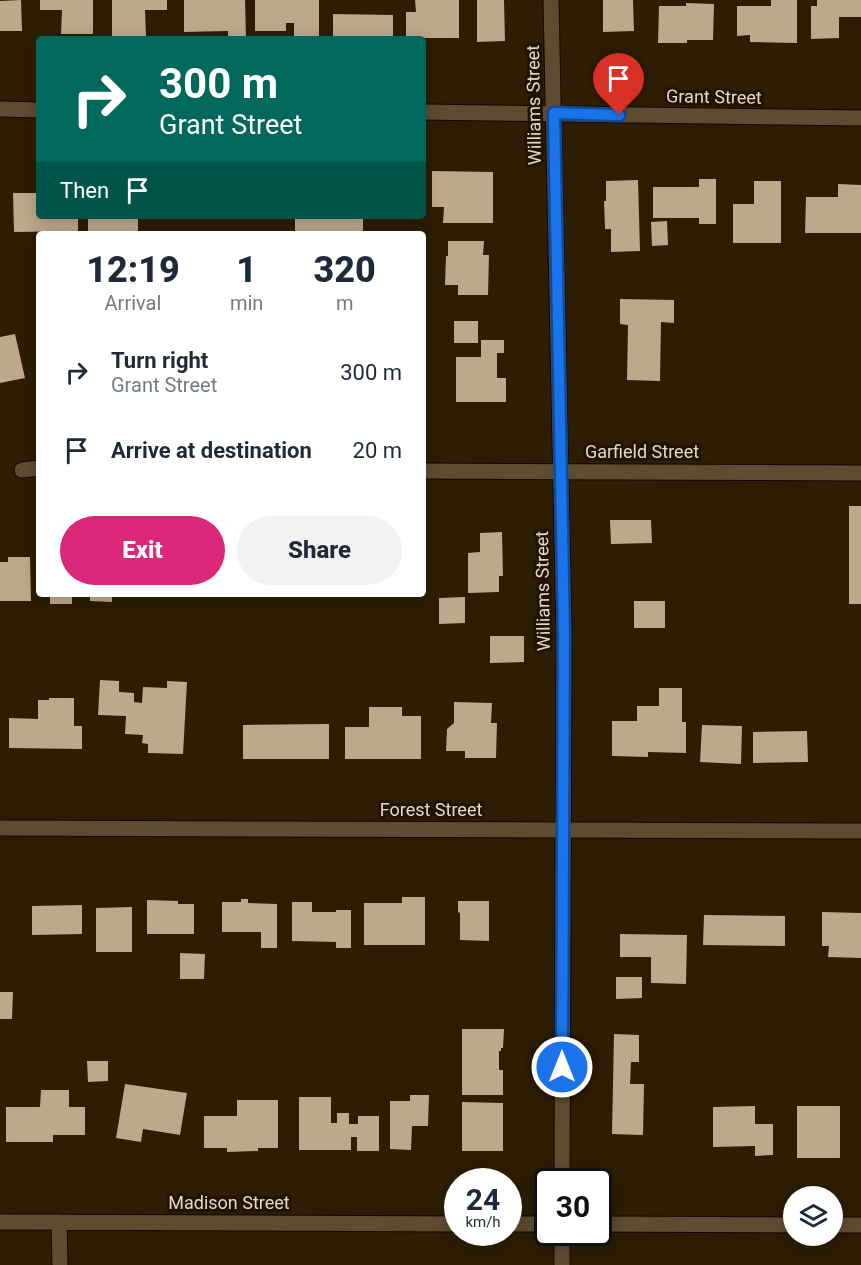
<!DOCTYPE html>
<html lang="en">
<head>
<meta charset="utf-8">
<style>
	body { margin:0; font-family:Roboto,sans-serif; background:#f2f2f3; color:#1f2937; height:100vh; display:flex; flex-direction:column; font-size:22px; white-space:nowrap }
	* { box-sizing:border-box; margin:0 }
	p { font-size:20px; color:#747a83 }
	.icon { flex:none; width:33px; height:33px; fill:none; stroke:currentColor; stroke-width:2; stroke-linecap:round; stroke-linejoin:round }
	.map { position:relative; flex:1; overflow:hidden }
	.details { position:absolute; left:36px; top:231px; width:390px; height:366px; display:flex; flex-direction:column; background:#fff; border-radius:6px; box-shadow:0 3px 15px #0003 }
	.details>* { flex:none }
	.guide { position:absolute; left:36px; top:36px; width:390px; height:183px; border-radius:6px; box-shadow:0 3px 15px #0003; background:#00695c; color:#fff; overflow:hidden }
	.fabs { position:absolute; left:783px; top:1186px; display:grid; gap:12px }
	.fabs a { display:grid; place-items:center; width:60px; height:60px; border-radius:50%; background:#fff; box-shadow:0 3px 15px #0003; font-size:30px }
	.speed { position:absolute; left:444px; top:1168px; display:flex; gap:12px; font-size:30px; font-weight:700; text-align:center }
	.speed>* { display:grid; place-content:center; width:78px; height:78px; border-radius:50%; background:#fff; box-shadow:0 3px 15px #0003; line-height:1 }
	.speed small { font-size:15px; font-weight:400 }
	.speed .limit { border:3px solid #111; border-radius:9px; background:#fff; color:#111 }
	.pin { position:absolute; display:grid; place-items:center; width:51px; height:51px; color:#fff; margin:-62px -26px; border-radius:50% 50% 50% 0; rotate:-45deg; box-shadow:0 0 6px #0007 }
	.pin .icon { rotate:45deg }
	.me { position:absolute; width:66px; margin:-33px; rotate:0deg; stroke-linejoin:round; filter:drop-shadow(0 0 4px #0008) }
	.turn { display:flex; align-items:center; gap:21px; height:126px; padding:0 24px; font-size:27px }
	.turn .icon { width:78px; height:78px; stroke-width:2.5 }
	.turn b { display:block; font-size:42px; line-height:51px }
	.then { display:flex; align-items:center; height:57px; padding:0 24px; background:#0003; gap:12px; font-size:22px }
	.eta { display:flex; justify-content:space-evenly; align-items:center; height:102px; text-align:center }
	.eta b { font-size:36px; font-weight:800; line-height:42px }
	.action { display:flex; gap:12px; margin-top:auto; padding:12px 24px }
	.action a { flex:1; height:69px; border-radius:36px; background:#db2777; color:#fff; font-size:24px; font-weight:800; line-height:69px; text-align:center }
	.action a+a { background:#f2f2f3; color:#1f2937 }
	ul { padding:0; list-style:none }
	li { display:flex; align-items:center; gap:18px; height:78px; padding:0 24px }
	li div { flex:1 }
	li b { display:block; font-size:22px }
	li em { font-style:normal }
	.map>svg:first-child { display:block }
</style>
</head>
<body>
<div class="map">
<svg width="861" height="1265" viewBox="0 0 861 1265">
	<rect width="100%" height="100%" fill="#2c1d04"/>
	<path fill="#bda88c" d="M21,0l1,31h-22v-30z
		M40,0h53v34h-32l1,-24h-22z
		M112,0h55v10h-22l1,26 -34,1z
		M184,0h61l1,38 -18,1v-8l-44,1z
		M255,0h64v39h-25v-16h-8v8h-31z
		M415,0h44v38h-53v-26h10z
		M477,0h27l1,41 -28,1z
		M603,0h30l1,31 -31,1z
		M771,0h26v43l-47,-1v-7l-13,1v-30h34z
		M817,0h44v17h-22v21l-28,1v-33h6z
		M686,3l28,1 -1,36h-26v3h-29l1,-37h27z
		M333,14l60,1v24h-60z
		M432,171l61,1v51h-50l1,-16h-12z
		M699,179h17v45h-17v-6h-46v-31h46z
		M638,180l2,71 -29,1v-23h-6l-1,-28h2v-20z
		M754,181h27v62h-48v-39h21z
		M838,184l23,1v48h-56l1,-36h32z
		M13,193h26v23h39v15l-64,1z
		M88,216h20v2l30,-1v17h-50z
		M151,216h45v2l-45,1z
		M295,216h68v17h-68z
		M667,221l1,24 -16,1 -1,-24z
		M448,241h36l-1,14h6l-1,40h-30v-10h-13l1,-29h2z
		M620,299l54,1v23l-13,-1 -1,59 -33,-1 1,-55 -8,-1z
		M454,321h24v22h-24z
		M15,334l10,44 -25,5v-46z
		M481,340h23v13h-7v25h9v24h-50v-45h25z
		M849,506h12v98h-12z
		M610,520h41l1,23 -41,1z
		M502,532l1,44h-4v16l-31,1v-40l12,-1v-19z
		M8,557h22l1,44h-31v-39h8z
		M50,594h62v8l-22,-1v-4h-18v7h-22z
		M465,597v26l-26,1v-26z
		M634,601h31v27h-31z
		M490,636h34v26l-34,1z
		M100,680l19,1v11l15,1v9l8,1 1,-16 24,1v-7l20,1 -4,72 -35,-1v-9l-6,-1 1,-8 -18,-1 1,-18 -28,-1z
		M659,688h23v34h4v31l-38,-1v5l-36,-1v-35h25v-15h22z
		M49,698h25v28h8v23l-73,-1v-30l29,1v-19h11z
		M454,702l38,1 -1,20h6l-1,35h-31v-7h-19l1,-22 7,-6z
		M369,707h33v9h19v43h-76v-32h24z
		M329,724v35h-86v-34z
		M702,725l40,1 -1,38 -41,-2z
		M807,731l1,31 -55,1v-31z
		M402,897h23v48h-61v-42h38z
		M241,899h7v4l29,1v44h-16v-16h-39v-30h19z
		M147,900l31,1v3h16v30h-47z
		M458,901h31v40l-29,-1v-27l-2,-1z
		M292,902h20v10h24v-2h15v38h-15v-6l-44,-1z
		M82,905v29l-50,1v-29z
		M132,907v45h-36v-44z
		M822,912l39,1v45l-33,-1 1,-11h-7z
		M704,915l81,1v30l-82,-1z
		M620,934l67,1 -1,49 -35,-1v-26h-31z
		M180,953l25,1 -1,25h-24z
		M616,977h26v21l-26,1z
		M0,992h13l-1,27h-12z
		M462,1029h42l-1,19h-2v3h-2v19h4v25h-41z
		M614,1034l25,1v27h-8l-1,22h14l-1,51 -31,-1z
		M87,1061h21v20l-20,1z
		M125,1084l62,9 -7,42 -37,-6 -2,13 -25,-4z
		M41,1090h28v17h16v28h-32v7h-47v-35h34z
		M410,1095h19l-1,31h-16l-1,24 -21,-1v-48h20z
		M299,1097h32v26h6v-10h12v11h9v-8h21v35h-22v-14h-6v13h-52z
		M237,1100h41v48h-20v3l-31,1v-4h-23v-32h33z
		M462,1102l41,1v48h-41z
		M755,1106v18h18v31l-18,1v-10l-42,1v-40z
		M797,1106h43v52h-43z"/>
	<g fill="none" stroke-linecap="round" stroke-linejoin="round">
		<g stroke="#140600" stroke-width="17">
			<path id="minor" d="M551,0l13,634 -2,548
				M0,109l39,1
				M423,112l438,6
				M22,470l17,-2
				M423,471l438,2
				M0,828l861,3
				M0,1222l458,2
				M59,1222l1,43
				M508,1224h40
				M598,1224l196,1
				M832,1225h29
				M562,1265v-32"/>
		</g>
		<use href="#minor" stroke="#5e4c32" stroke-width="15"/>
	</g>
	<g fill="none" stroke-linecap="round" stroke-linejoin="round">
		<g stroke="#114b97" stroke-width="15">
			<path id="route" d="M562,1067l2,-433 -10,-521 65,2"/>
		</g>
		<use href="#route" stroke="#1a73e8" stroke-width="10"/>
	</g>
	<g text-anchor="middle" stroke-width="6" stroke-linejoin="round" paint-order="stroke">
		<g font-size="18" fill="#e2d8c9" stroke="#221300">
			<text transform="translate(714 97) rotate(1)" y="6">Grant Street</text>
			<text transform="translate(534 105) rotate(-91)" y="6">Williams Street</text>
			<text x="642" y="458">Garfield Street</text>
			<text transform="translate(543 591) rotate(-91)" y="6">Williams Street</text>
			<text x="431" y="816">Forest Street</text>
			<text x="229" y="1209">Madison Street</text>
		</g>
	</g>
</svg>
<div class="fabs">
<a><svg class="icon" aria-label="layers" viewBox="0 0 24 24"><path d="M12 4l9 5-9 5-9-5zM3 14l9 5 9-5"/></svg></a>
</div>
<div class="speed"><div>24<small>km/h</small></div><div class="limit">30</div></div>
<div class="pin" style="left:619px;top:115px;background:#d93025"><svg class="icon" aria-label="arrive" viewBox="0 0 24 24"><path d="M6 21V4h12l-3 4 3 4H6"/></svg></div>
<svg class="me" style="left:562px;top:1067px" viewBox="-20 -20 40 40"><circle r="17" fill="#1a73e8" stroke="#fff" stroke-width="3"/><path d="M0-11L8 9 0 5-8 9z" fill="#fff"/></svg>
<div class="guide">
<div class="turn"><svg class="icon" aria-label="right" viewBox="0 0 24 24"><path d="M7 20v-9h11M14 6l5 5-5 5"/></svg><div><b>300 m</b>Grant Street</div></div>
<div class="then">Then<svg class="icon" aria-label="arrive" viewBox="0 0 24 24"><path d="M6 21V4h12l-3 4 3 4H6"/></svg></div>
</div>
<section class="details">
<div class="eta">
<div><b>12:19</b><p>Arrival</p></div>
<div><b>1</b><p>min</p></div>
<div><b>320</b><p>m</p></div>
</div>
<ul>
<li><svg class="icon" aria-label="right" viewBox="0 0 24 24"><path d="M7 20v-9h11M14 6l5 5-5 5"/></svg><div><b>Turn right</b><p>Grant Street</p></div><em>300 m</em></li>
<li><svg class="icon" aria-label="arrive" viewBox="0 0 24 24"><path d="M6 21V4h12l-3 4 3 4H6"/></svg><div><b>Arrive at destination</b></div><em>20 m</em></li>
</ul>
<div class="action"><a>Exit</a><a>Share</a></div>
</section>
</div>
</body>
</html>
